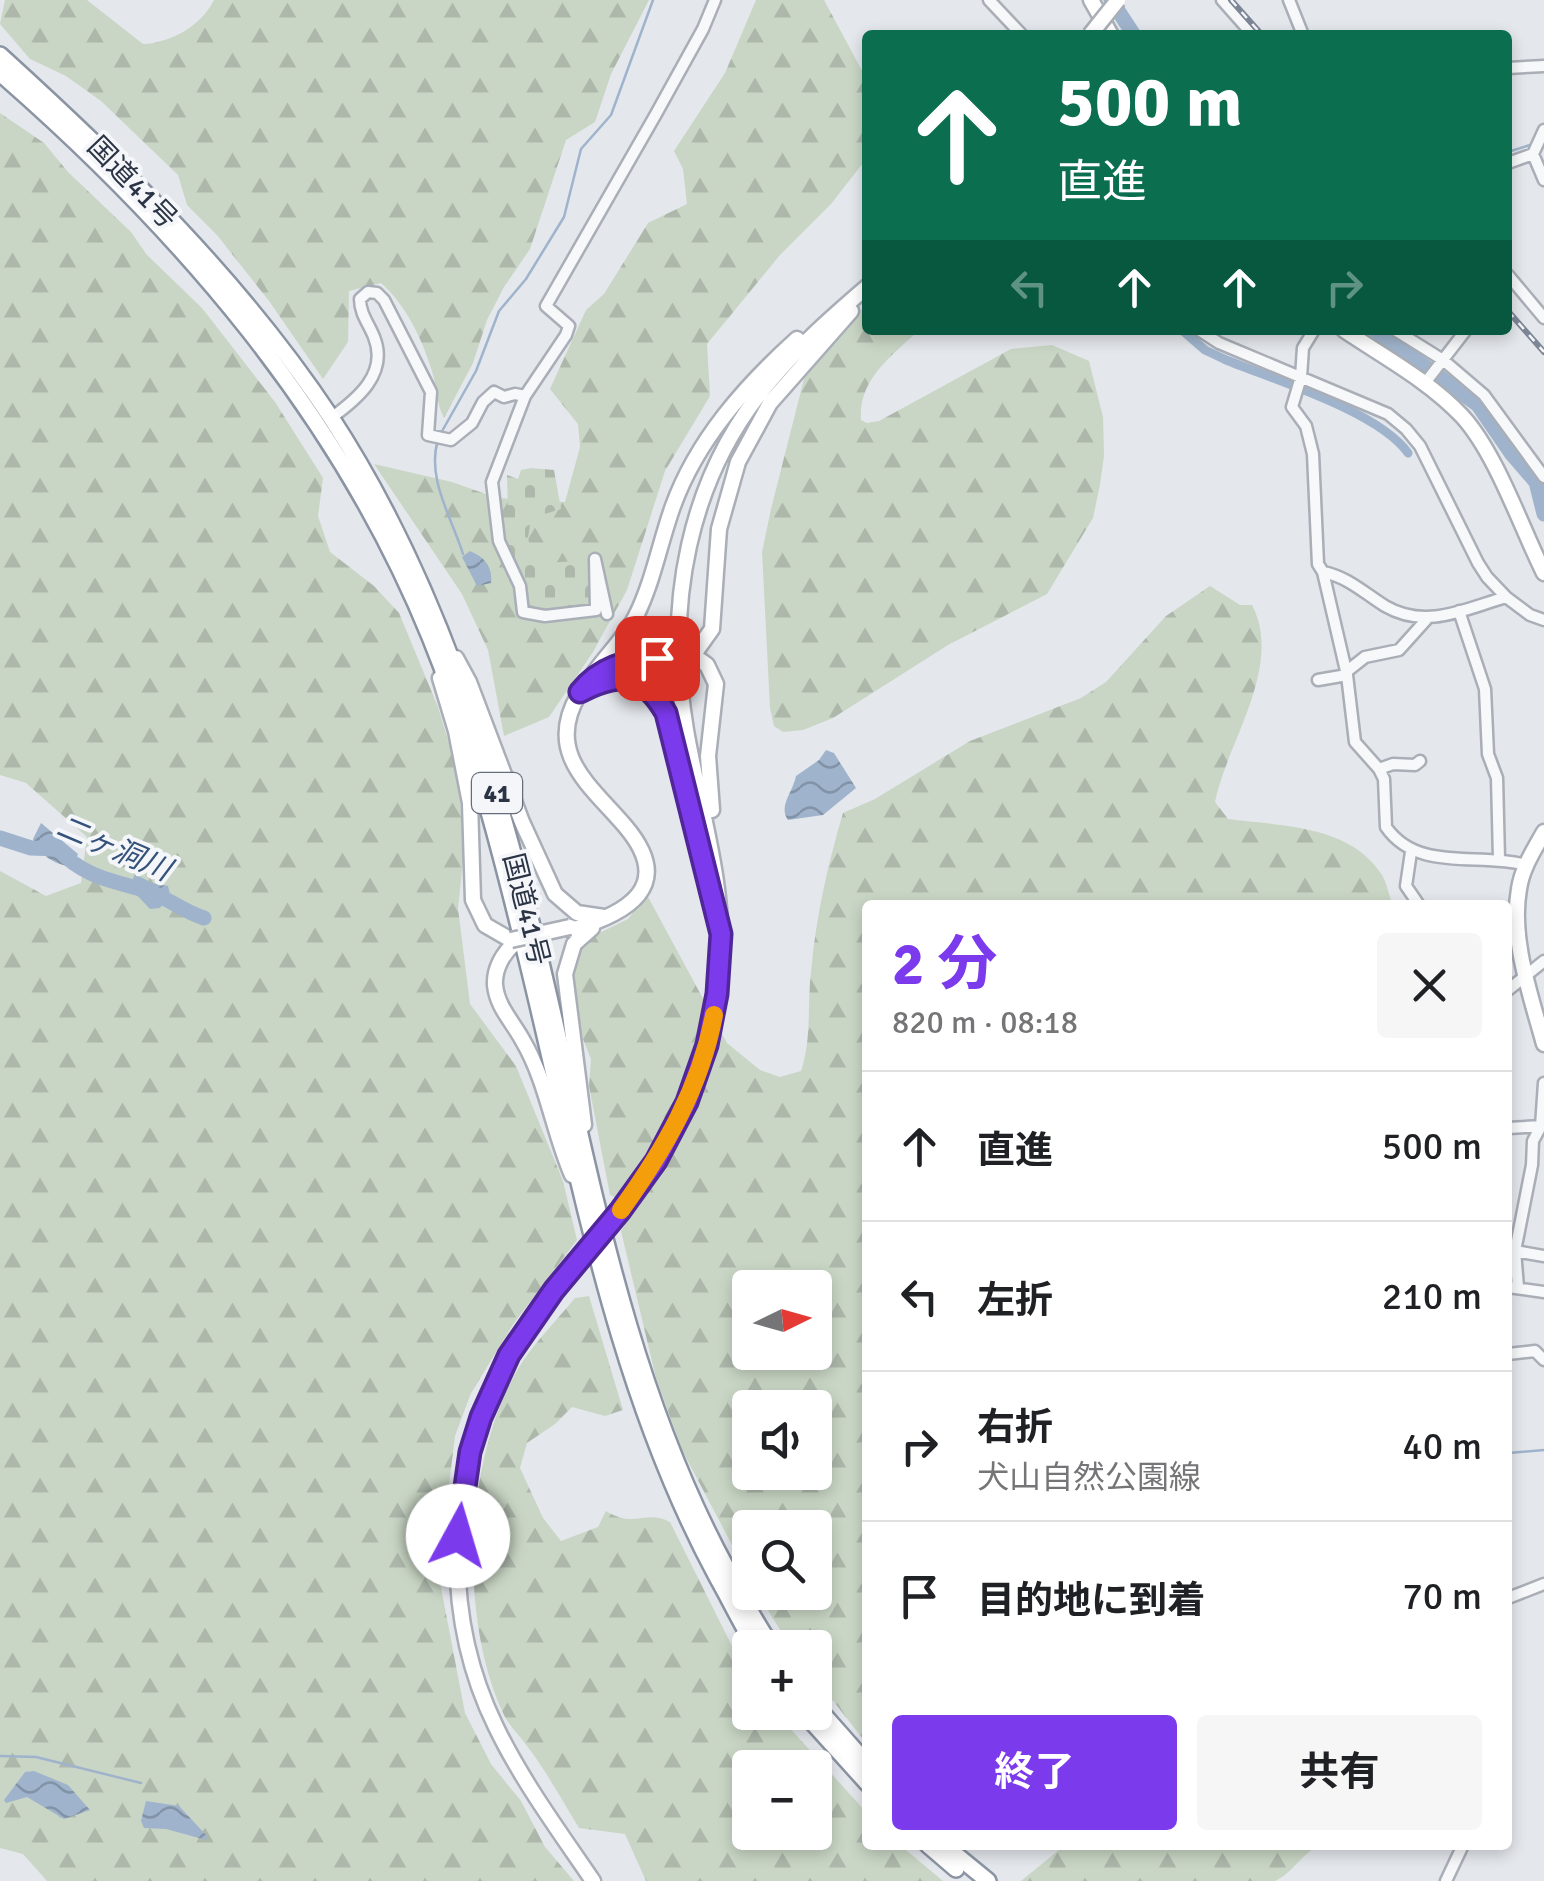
<!DOCTYPE html>
<html lang="ja">
<head>
<meta charset="utf-8">
<style>
	body { margin:0; font-family:Signika,"Noto Sans JP",sans-serif; background:#f6f6f6; color:#202124; height:100vh; display:flex; flex-direction:column; font-size:38px; white-space:nowrap }
	* { box-sizing:border-box; margin:0 }
	p { font-size:32px; color:#757577 }
	.icon { flex:none; width:55px; height:55px; fill:none; stroke:currentColor; stroke-width:2; stroke-linecap:round; stroke-linejoin:round }
	.map { position:relative; flex:1; overflow:hidden }
	.details { position:absolute; left:862px; top:900px; width:650px; height:950px; display:flex; flex-direction:column; background:#fff; border-radius:10px; box-shadow:0 5px 15px #0003 }
	.details>* { flex:none }
	.guide { position:absolute; left:862px; top:30px; width:650px; height:305px; border-radius:10px; box-shadow:0 5px 15px #0003; background:#0b6e4f; color:#fff; overflow:hidden }
	.needle { width:65px; rotate:85deg }
	.fabs { position:absolute; left:732px; top:1270px; display:grid; gap:20px }
	.fabs a { display:grid; place-items:center; width:100px; height:100px; border-radius:10px; background:#fff; box-shadow:0 5px 15px #0003; font-size:50px }
	.pin { position:absolute; display:grid; place-items:center; width:85px; height:85px; color:#fff; margin:-42px; border-radius:20px; box-shadow:0 5px 15px #0006 }
	.me { position:absolute; width:110px; margin:-55px; rotate:6deg; stroke-linejoin:round; filter:drop-shadow(0 0 8px #0008) }
	.turn { display:flex; align-items:center; gap:35px; height:210px; padding:0 30px; font-size:45px }
	.turn .icon { width:130px; height:130px; stroke-width:2.5 }
	.turn b { display:block; font-size:70px; line-height:85px }
	.lanes { display:flex; align-items:center; height:95px; padding:0 30px; background:#0003; justify-content:center; gap:50px; direction:ltr }
	.lanes .off { opacity:.35 }
	.round { display:grid; place-items:center; flex:none; width:105px; height:105px; border-radius:10px; background:#f6f6f6 }
	.summary { display:flex; align-items:center; justify-content:space-between; height:170px; padding:0 30px }
	h1 { font-size:60px; font-weight:700; line-height:75px; color:#7c3aed }
	.action { display:flex; gap:20px; margin-top:auto; padding:20px 30px }
	.action a { flex:1; height:115px; border-radius:10px; background:#7c3aed; color:#fff; font-size:40px; font-weight:700; line-height:115px; text-align:center }
	.action a+a { background:#f6f6f6; color:#202124 }
	ul { padding:0; list-style:none }
	li { display:flex; align-items:center; gap:30px; height:150px; padding:0 30px; border-top:2px solid #e0e0e0 }
	li div { flex:1 }
	li b { display:block; font-size:38px }
	li em { font-style:normal }
	.map>svg:first-child { display:block }
</style>
</head>
<body>
<div class="map">
<svg width="1544" height="1881" viewBox="0 0 1544 1881">
	<defs>
		<pattern id="forest-firs" width="22" height="20" patternUnits="userSpaceOnUse" patternTransform="scale(2.5)"><rect width="22" height="20" fill="#c9d6c5"/><path d="M5 1l3.5 6h-7zM16 11l3.5 6h-7z" fill="#adb8ab"/></pattern>
		<pattern id="cemetery-stones" width="16" height="16" patternUnits="userSpaceOnUse" patternTransform="scale(2.5)"><rect width="16" height="16" fill="#c9d6c5"/><path d="M2 7V4a2 2 0 0 1 4 0v3zM10 15v-3a2 2 0 0 1 4 0v3z" fill="#adb8ab"/></pattern>
		<pattern id="water-waves" width="16" height="10" patternUnits="userSpaceOnUse" patternTransform="scale(2.5)"><rect width="16" height="10" fill="#9fb4cc"/><path d="M0 5q4-4 8 0t8 0" fill="none" stroke="#8293a7"/></pattern>
	</defs>
	<rect width="100%" height="100%" fill="#e4e7ec"/>
	<path fill="url(#forest-firs)" fill-rule="evenodd" d="M5,0h82l56,44c28,-1 58,-18 71,-44h435l-38,74 -16,48 -29,18 -36,109 -26,38 -17,33 -14,43 -29,55c-8,-15 -7,-31 -12,-47 -10,-32 -26,-66 -51,-88l-32,8 -1,51 -25,37 -54,-78 -52,-66 -30,-30 -9,-30 -77,-74 -35,-25 -36,-17 -30,-35z
		M756,0h68l43,80 -1,79 -35,45 -51,51 -73,89 3,52 -45,75 -38,119 -34,62 -44,65 -45,19 -16,-86 -26,-56 -88,-130 78,18 45,16 68,4 15,-55 -2,-23 -28,-35 36,-79 18,-16 44,-71 39,-19 -4,-35 -9,-18 51,-78z
		M0,113l44,30 24,29 63,60 16,23 55,53 73,94 48,76 -5,38 12,36 44,34 25,27 39,94 20,66 6,79 -6,56 12,96 46,62 47,115 14,59 -63,83 -43,70 -16,43 -8,65 -12,55 30,157 26,51 30,37 24,46 29,34h-527l-24,-27 -23,-6v-977l46,25 35,-13 6,-46 -61,-54 -26,-8z
		M867,304l1,26h51c-27,26 -61,49 -58,90l6,3 12,-2 132,-72 41,-4 37,16 14,56 1,39 -4,28 -7,34 -46,76 -99,51 -115,73 -30,12 -20,2 -9,-6 -4,-18 -8,-156 9,-43 33,-130 21,-30z
		M1210,586l30,19h12c32,61 -25,137 -37,197l13,17c51,7 122,5 154,56 5,8 7,21 11,30h-525l-1,839 -52,-66v-30l-24,-1 -34,-54 58,-1v-64h-65v51l-68,-129 -26,-72 -35,-147 41,-63 -12,-12 -31,43 -9,-4 -21,-109 2,-27 -19,-47 1,-55 14,-18 41,-20 19,-24 80,148 33,27 20,7 21,-6c11,-33 6,-65 10,-99 5,-55 16,-105 32,-159l32,-14 95,-58 111,-43 25,-16 60,-66zM750,1288h65v64h-65zM750,1408h65v64h-65z
		M589,1296l34,114 -18,6 -33,-9 -17,17 -28,19 -7,25 23,50 18,23 37,-14 8,-16c29,18 40,-2 64,11l80,160v30l26,1 91,100 1,32h32l43,36h-297l-21,-47 -46,-6c-16,-26 -31,-54 -49,-78 -8,-12 -21,-24 -27,-37 -45,-97 -39,-258 18,-349 15,-23 36,-44 54,-66zM750,1768h65v64h-65z
		M1065,1845h255c-18,8 -27,28 -45,36h-254z"/>
	<path fill="url(#cemetery-stones)" d="M531,468l23,2 7,39 -30,9 -3,20 6,26 55,-4 4,45 -48,7 -19,-4 -4,-37 -9,-5 -10,-41 5,-17 -1,-33 11,4 3,-9z"/>
	<path fill="url(#water-waves)" d="M470,551c14,6 23,15 21,32l-14,3 -15,-29z
		M826,750l8,3 22,35 -33,27 -35,5c-10,-14 5,-28 8,-44l23,-16z
		M41,823l37,31 -5,12c-16,1 -35,-12 -40,-27z
		M135,874l17,9 16,3 2,8 -10,14 -10,1 -21,-22z
		M34,1771l34,14 22,25 -26,9 -37,-22 -21,6 -2,-3 21,-28z
		M146,1801l33,5 28,30 -1,4 -40,-11 -22,-1 -3,-7z"/>
	<g fill="none" stroke-linecap="round" stroke-linejoin="round">
		<path stroke="#9fb4cc" stroke-width="2.5" d="M1508,152l25,-8
			M441,433l35,-62 23,-60 27,-32 38,-62 17,-68 30,-34 42,-115
			M438,440c-12,38 14,78 25,114
			M1508,982l10,-8
			M1508,1453l36,-3
			M0,1756l36,1 105,26"/>
		<path stroke="#9fb4cc" stroke-width="9" d="M1182,330l23,20 19,9c50,21 154,52 184,94"/>
		<path stroke="#9fb4cc" stroke-width="15" d="M1111,0l23,35
			M1375,330l103,75 33,48 25,29 8,32
			M0,838l31,10 27,1c25,28 55,32 90,42 18,6 36,21 56,27"/>
		<g stroke="#a9aeb7" stroke-width="15">
			<path id="minor" d="M989,0l33,35
				M1222,0l31,35
				M1289,0l14,35
				M1508,68l36,-2
				M1544,130l-11,24 11,26
				M1508,163l25,-9
				M1508,275l36,43
				M1199,330l20,13 169,71 18,15 14,17 58,117 9,14 19,20
				M1314,330l-11,18 -2,29 -9,30 14,19 7,28 5,110 5,8 24,103 8,67 24,27 5,10 2,48c32,46 93,25 140,38
				M1395,330l48,30 41,35 60,82
				M1425,383l41,-53
				M331,418c25,-18 58,-44 43,-81 -5,-13 -14,-23 -14,-38l8,-7 9,1 7,7 47,92 -3,43 23,5 21,-17 11,-21 11,-10 10,5 11,-3 10,2
				M1323,572c25,5 41,21 62,34 41,24 80,3 121,-9l24,18 14,5
				M1459,611l26,78 3,65 9,24 2,81
				M607,614l-12,-55 1,51 -51,6 -22,-4 -3,-26 -21,-45 -7,-59 33,-86 41,-61 3,-9 -23,-20 110,-192 47,-85 12,-29
				M1346,672l19,-15 34,-7 27,-30
				M1318,680l29,-5
				M1379,769l14,-5 22,1 5,-4
				M1411,852l-5,34 13,19
				M1508,990l36,-29
				M1508,1128l33,-2
				M1515,1251l29,5
				M1508,1287l36,5
				M1518,1287l-3,-36 17,-86 1,-24 8,-15 3,-43
				M1508,1354l27,-3 9,9
				M1508,1598l36,-14
				M1446,1881l17,-36"/>
		</g>
		<g stroke="#a9aeb7" stroke-width="19">
			<path id="secondary" d="M1091,0l20,35
				M1344,330c40,27 85,51 118,86 34,37 59,111 82,157
				M697,650l15,-21 7,-100 19,-67 32,-59 81,-92
				M693,655l14,10 9,19 -8,72 4,54
				M456,658l13,24 53,140 33,72 22,19 27,4
				M440,678l16,53 14,72 3,97 12,25 26,15
				M590,679c14,-22 34,-39 46,-63 17,-34 24,-74 37,-110 24,-66 72,-120 124,-167
				M587,689c65,-34 80,26 93,75 8,31 16,61 23,92
				M1544,832c-10,18 -22,36 -25,57 -9,50 12,107 25,155
				M571,930c55,-16 106,-43 54,-104 -35,-41 -81,-73 -46,-132 18,-30 46,-38 79,-40
				M515,943c-12,10 -21,26 -20,42 2,22 18,37 28,56 24,41 30,90 49,134
				M584,1125l-19,-151 9,-30 18,-16
				M620,1211c55,-76 95,-155 100,-249 5,-79 -21,-156 -34,-232 -21,-123 1,-252 84,-349 29,-35 63,-65 98,-95
				M578,1262c-25,29 -49,58 -68,91 -64,111 -71,258 -14,374 26,54 63,104 97,154"/>
		</g>
		<g stroke="#8b94a3" stroke-width="20">
			<path id="trunk" d="M0,55c121,110 239,224 330,361 105,160 162,346 207,530 51,211 85,431 190,623 15,27 28,54 46,79
				M0,73c180,157 339,340 430,564 44,108 73,222 100,335 50,206 85,416 187,605 13,23 25,48 39,71
				M815,1705l53,60
				M803,1712l65,72
				M928,1845l28,24
				M944,1845l44,36"/>
		</g>
		<use href="#minor" stroke="#f7f8fa" stroke-width="10"/>
		<use href="#secondary" stroke="#fff" stroke-width="14"/>
		<use href="#trunk" stroke="#fff" stroke-width="15"/>
		<g stroke="#7d8696" stroke-width="6">
			<path id="rail" d="M1231,0l31,35
				M1508,311l36,41"/>
		</g>
		<use href="#rail" stroke="#f4f6f9" stroke-width="2.5" stroke-dasharray="8" stroke-linecap="butt"/>
		<g stroke="#a9aeb7" stroke-width="19" stroke-linecap="butt">
			<path id="secondary-bridge" d="M1090,35l28,-35
				M658,654l39,-4
				M511,940l59,-13
				M578,1262l42,-51"/>
		</g>
		<use href="#secondary-bridge" stroke="#fff" stroke-width="14"/>
	</g>
	<g fill="none" stroke-linecap="round" stroke-linejoin="round">
		<g stroke="#51269a" stroke-width="25">
			<path id="route" d="M458,1536l12,-84 11,-35 28,-62 45,-65 66,-79 36,-50 31,-59 20,-57 10,-51 4,-60 -55,-221c-23,-41 -48,-41 -86,-21 20,-25 47,-32 77,-34"/>
		</g>
		<use href="#route" stroke="#7c3aed" stroke-width="18"/>
		<path stroke="#f59e0b" stroke-width="18" d="M621,1210c43,-60 79,-121 93,-195"/>
	</g>
	<g text-anchor="middle" stroke-width="8" stroke-linejoin="round" paint-order="stroke">
		<rect fill="#f4f6f9" stroke="#676e7b" stroke-width="2.5" x="472" y="773" width="50" height="40" rx="8"/>
		<g font-size="25" font-weight="bold" fill="#2b3445">
			<text x="497" y="802">41</text>
		</g>
		<g font-size="28" fill="#2b3445" stroke="#f4f6f9">
			<text transform="translate(133 182) rotate(46)" y="10">国道41号</text>
			<text transform="translate(527 909) rotate(76)" y="10">国道41号</text>
		</g>
		<g font-size="30" font-style="italic" fill="#34527a" stroke="#f4f6f9">
			<text transform="translate(114 848) rotate(23)" y="10">二ヶ洞川</text>
		</g>
	</g>
</svg>
<div class="fabs">
<a><svg class="needle" viewBox="-14 -14 28 28"><path d="M0-13l5 13h-10z" fill="#e53935"/><path d="M0 13l5-13h-10z" fill="#757577"/></svg></a>
<a><svg class="icon" aria-label="sound" viewBox="0 0 24 24"><path d="M4 9h4l5-4v14l-5-4H4zM17 9q2 3 0 6"/></svg></a>
<a><svg class="icon" aria-label="search" viewBox="0 0 24 24"><circle cx="10" cy="10" r="6"/><path d="M15 15l6 6"/></svg></a>
<a>+</a>
<a>−</a>
</div>
<div class="pin" style="left:657px;top:658px;background:#d93025"><svg class="icon" aria-label="arrive" viewBox="0 0 24 24"><path d="M6 21V4h12l-3 4 3 4H6"/></svg></div>
<svg class="me" style="left:458px;top:1536px" viewBox="-20 -20 40 40"><circle r="19" fill="#fff"/><path d="M0-13L10 11 0 6-10 11z" fill="#7c3aed"/></svg>
<div class="guide">
<div class="turn"><svg class="icon" aria-label="ahead" viewBox="0 0 24 24"><path d="M12 20V5M6 11l6-6 6 6"/></svg><div><b>500 m</b>直進</div></div>
<div class="lanes"><svg class="icon off" aria-label="left" viewBox="0 0 24 24"><path d="M17 20v-9H6M10 6l-5 5 5 5"/></svg><svg class="icon" aria-label="ahead" viewBox="0 0 24 24"><path d="M12 20V5M6 11l6-6 6 6"/></svg><svg class="icon" aria-label="ahead" viewBox="0 0 24 24"><path d="M12 20V5M6 11l6-6 6 6"/></svg><svg class="icon off" aria-label="right" viewBox="0 0 24 24"><path d="M7 20v-9h11M14 6l5 5-5 5"/></svg></div>
</div>
<section class="details">
<div class="summary"><div><h1>2 分</h1><p>820 m · 08:18</p></div><a class="round"><svg class="icon" aria-label="close" viewBox="0 0 24 24"><path d="M6 6l12 12M18 6L6 18"/></svg></a></div>
<ul>
<li><svg class="icon" aria-label="ahead" viewBox="0 0 24 24"><path d="M12 20V5M6 11l6-6 6 6"/></svg><div><b>直進</b></div><em>500 m</em></li>
<li><svg class="icon" aria-label="left" viewBox="0 0 24 24"><path d="M17 20v-9H6M10 6l-5 5 5 5"/></svg><div><b>左折</b></div><em>210 m</em></li>
<li><svg class="icon" aria-label="right" viewBox="0 0 24 24"><path d="M7 20v-9h11M14 6l5 5-5 5"/></svg><div><b>右折</b><p>犬山自然公園線</p></div><em>40 m</em></li>
<li><svg class="icon" aria-label="arrive" viewBox="0 0 24 24"><path d="M6 21V4h12l-3 4 3 4H6"/></svg><div><b>目的地に到着</b></div><em>70 m</em></li>
</ul>
<div class="action"><a>終了</a><a>共有</a></div>
</section>
</div>
</body>
</html>
